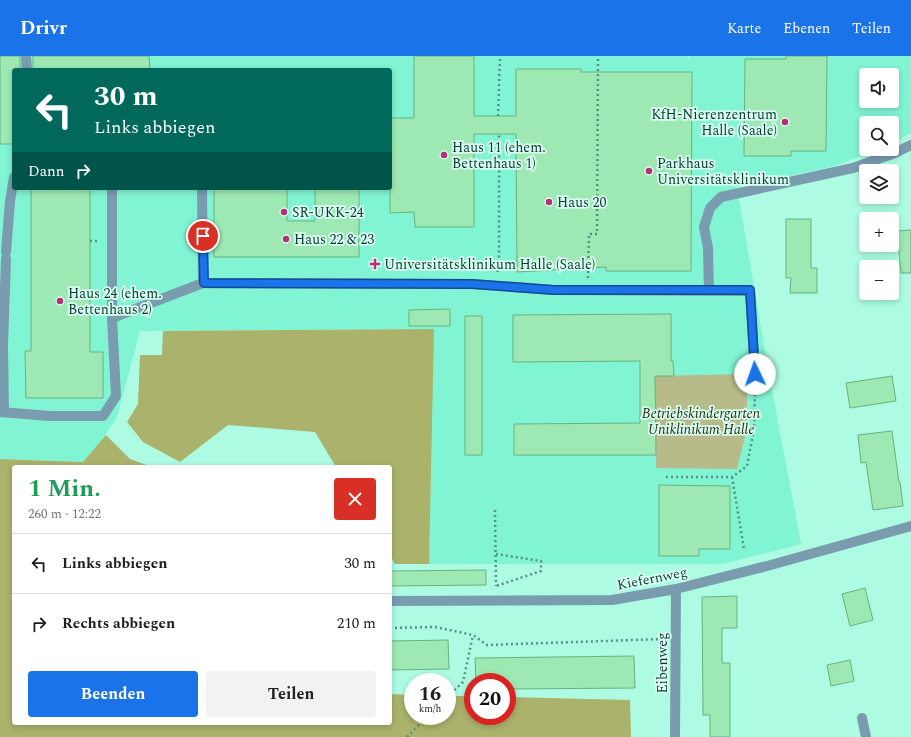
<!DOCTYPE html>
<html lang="de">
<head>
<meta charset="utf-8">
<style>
	body { margin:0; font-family:Spectral,serif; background:#f2f2f2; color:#202124; height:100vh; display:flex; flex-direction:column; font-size:15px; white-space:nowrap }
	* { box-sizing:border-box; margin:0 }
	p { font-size:13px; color:#757577 }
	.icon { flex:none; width:22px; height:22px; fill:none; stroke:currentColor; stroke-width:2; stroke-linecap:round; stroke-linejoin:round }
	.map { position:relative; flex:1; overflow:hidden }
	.sheet { position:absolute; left:12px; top:409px; width:380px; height:260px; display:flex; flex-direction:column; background:#fff; border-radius:4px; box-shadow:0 2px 6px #0003 }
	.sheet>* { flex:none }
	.top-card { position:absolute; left:12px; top:12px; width:380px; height:122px; border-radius:4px; box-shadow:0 2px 6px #0003; background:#00695c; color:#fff; overflow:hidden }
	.controls { position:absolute; left:859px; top:12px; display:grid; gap:8px }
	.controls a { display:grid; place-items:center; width:40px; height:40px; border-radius:4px; background:#fff; box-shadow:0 2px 6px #0003; font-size:20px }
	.speed { position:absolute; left:404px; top:617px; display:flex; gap:8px; font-size:20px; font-weight:700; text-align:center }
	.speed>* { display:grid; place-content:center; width:52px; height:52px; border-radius:50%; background:#fff; box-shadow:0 2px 6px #0003; line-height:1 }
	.speed small { font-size:10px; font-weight:400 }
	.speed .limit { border:6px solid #d22; background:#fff; color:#111 }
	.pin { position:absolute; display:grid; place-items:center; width:34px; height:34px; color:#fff; margin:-17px; border:2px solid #fff; border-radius:50%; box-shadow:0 1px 4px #0007 }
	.me { position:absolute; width:44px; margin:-22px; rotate:357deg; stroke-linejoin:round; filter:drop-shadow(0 0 3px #0008) }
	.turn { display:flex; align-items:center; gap:14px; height:84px; padding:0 16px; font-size:18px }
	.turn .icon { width:52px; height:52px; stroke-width:2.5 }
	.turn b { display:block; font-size:28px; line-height:34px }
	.then { display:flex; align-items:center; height:38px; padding:0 16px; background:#0003; gap:8px; font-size:15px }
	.round { display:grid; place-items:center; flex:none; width:42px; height:42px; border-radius:4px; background:#f2f2f2 }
	.headline { display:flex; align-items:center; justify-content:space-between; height:68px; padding:0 16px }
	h1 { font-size:24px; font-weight:700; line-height:30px; color:#1e9e55 }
	.cta { display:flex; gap:8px; margin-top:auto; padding:8px 16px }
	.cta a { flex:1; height:46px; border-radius:4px; background:#1a73e8; color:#fff; font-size:16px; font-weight:700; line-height:46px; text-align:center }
	.cta a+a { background:#f2f2f2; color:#202124 }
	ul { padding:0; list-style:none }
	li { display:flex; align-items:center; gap:12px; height:60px; padding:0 16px; border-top:1px solid #e0e0e0 }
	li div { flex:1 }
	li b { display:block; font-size:15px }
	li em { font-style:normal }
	header { display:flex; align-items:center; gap:24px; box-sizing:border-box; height:56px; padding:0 20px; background:#1a73e8; color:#fff }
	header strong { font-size:19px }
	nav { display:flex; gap:22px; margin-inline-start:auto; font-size:14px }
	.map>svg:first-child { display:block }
</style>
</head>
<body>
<header>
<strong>Drivr</strong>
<nav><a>Karte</a><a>Ebenen</a><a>Teilen</a></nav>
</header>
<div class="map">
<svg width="911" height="681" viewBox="0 0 911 681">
	<rect width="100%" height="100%" fill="#acfbe2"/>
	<path fill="#81f4d3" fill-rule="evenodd" d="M0,0h688l2,5v-5h221v77l-19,10v-20h-26v26h13l-44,17 -98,21 32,187 32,170 -78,20h-294l4,-235 -293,2 -23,86 -30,45 -87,-3zM14,14h376v118h-376zM866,19h26v26h-26z"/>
	<path fill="#b6bb89" d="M747,318v55l-10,40 -81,-1 -1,-92z"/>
	<path fill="#abb26b" d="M434,273l-5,235h-34l-5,-9v-88h-54l-21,-35 -87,-7 -48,37 -37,-20 -16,-20 11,-18 2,-49h22l1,-24z
		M106,379l24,24 22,8h-138v256h376v-29l23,1v21h34v-20h26v20h34v-19l123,3 1,37h-631v-278l83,3z"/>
	<path fill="#9de8b3" stroke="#69b27f" d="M0,0h20v14h-6v74h-14z
		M33,0h116l1,14h-117z
		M414,0h60v60h42v-47h65v3h111l-1,199h-85v-4l-89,5 -1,-138h-42v93h-59l-1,-15 -24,1v-95h24z
		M786,0h41l-1,95h-35v5h-47l1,-97h41z
		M31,132h59v164h13v46h-77l-1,-47h6z
		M214,132h73v33h28v-33h44v69h-145z
		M786,163h25v49h6v25h-27l1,-15h-5z
		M911,174v43h-10l-4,-42z
		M450,253v17h-41v-16z
		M671,258v47h2l1,15h-19l1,79h-142v-31l126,-1v-62l-127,1v-47z
		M465,260h17v139h-17z
		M892,320l4,25 -46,7 -4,-25z
		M892,375l7,51h1l3,24 -30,4 -7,-48 -5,1 -3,-28z
		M659,429l71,1v63h-31v7h-40z
		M486,514v15l-96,1v-15z
		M865,532l8,32 -23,6 -8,-32z
		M737,540v32h-15v35h8v74h-20v-22h-7l-1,-118z
		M448,584l1,29 -59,1v-29z
		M634,600l1,32 -128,1v-7h-31l-1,-24z
		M850,604l4,21 -23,5 -4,-21z"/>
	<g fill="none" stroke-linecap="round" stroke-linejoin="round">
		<path stroke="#559280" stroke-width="2.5" stroke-dasharray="2 3" stroke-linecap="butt" d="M498,60l2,-60
			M90,185h10
			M497,216l2,-4v-134
			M588,222l1,-44h8l1,-178
			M170,409v2
			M666,421h66l15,-11 7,-37 1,-42
			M732,421l12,72
			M495,454l1,76
			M496,498l45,7v10l-45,15
			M390,572l45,-1 38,8 14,10 176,-6
			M447,641l16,-15 10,-47
			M407,681l21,-21"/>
		<path stroke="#7a9caf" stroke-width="10" d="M26,0l1,14
			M202,132l1,95
			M6,196l4,-51 4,-24
			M709,235l-1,-43 -4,-21 6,-19 11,-11 132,-29 42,-15 16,-8
			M112,262v-130
			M0,356l50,4h53l13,-20 -4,-78 91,-35 269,1 82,6 196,1 5,83
			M4,356l-1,-67 3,-86
			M390,545l222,-1 64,-11 91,-23 144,-40
			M862,662l4,19
			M675,681l1,-148"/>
	</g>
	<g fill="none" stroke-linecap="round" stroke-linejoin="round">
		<g stroke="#114b97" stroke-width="10">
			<path id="route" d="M203,180l1,47 268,1 82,6h196l5,84"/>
		</g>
		<use href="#route" stroke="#1a73e8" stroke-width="7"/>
	</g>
	<g fill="#b53076" stroke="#d9fff2" stroke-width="1.5">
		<circle cx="785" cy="66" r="4"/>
		<circle cx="444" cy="99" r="4"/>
		<circle cx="649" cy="115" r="4"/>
		<circle cx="549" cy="146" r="4"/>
		<circle cx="284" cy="156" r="4"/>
		<circle cx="286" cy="183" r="4"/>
		<path d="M373 202h4v4h4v4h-4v4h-4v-4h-4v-4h4z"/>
		<circle cx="60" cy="245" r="4"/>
	</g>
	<g text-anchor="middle" stroke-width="3.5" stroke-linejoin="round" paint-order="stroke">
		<g font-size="14" fill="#0c3a2f" stroke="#d9fff2" text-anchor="start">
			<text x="777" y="63" text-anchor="end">KfH-Nierenzentrum<tspan x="777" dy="16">Halle (Saale)</tspan></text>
			<text x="452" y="96">Haus 11 (ehem.<tspan x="452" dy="16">Bettenhaus 1)</tspan></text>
			<text x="657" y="112">Parkhaus<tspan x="657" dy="16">Universitätsklinikum</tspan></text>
			<text x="557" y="151">Haus 20</text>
			<text x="292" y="161">SR-UKK-24</text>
			<text x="294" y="188">Haus 22 &amp; 23</text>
			<text x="384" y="213">Universitätsklinikum Halle (Saale)</text>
			<text x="68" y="242">Haus 24 (ehem.<tspan x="68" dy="16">Bettenhaus 2)</tspan></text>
		</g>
		<g font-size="14" font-style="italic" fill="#2c2e0e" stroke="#d9fff2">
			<text x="701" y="362">Betriebskindergarten<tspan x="701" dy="16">Uniklinikum Halle</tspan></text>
		</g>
		<g font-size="14" fill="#0c3a2f" stroke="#d9fff2">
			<text transform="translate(652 522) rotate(-11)" y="5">Kiefernweg</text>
			<text transform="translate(662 607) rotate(-90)" y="5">Eibenweg</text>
		</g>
	</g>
</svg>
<div class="controls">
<a><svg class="icon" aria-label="sound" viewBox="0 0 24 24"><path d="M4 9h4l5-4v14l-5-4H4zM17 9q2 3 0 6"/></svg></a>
<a><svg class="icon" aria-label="search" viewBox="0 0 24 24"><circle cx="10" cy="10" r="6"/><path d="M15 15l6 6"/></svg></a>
<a><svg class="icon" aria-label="layers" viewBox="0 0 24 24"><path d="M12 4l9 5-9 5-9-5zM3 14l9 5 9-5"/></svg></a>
<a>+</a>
<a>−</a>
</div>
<div class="speed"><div>16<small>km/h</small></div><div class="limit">20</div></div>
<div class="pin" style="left:203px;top:180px;background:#d93025"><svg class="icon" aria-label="arrive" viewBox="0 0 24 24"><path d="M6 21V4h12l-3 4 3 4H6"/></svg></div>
<svg class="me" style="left:755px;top:318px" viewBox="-20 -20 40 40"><circle r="19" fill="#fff"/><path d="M0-13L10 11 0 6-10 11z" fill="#1a73e8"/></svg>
<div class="top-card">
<div class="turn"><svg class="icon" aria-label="left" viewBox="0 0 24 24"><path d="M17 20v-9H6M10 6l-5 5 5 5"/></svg><div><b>30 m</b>Links abbiegen</div></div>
<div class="then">Dann<svg class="icon" aria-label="right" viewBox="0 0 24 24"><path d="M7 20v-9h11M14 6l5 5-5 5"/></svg></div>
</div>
<section class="sheet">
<div class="headline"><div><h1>1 Min.</h1><p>260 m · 12:22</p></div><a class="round" style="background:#d93025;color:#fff"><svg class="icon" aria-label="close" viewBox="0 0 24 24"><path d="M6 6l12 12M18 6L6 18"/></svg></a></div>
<ul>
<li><svg class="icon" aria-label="left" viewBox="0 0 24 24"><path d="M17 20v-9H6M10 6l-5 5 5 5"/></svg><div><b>Links abbiegen</b></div><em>30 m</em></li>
<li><svg class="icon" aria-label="right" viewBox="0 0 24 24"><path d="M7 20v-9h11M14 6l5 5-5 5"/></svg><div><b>Rechts abbiegen</b></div><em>210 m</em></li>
</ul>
<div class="cta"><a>Beenden</a><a>Teilen</a></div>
</section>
</div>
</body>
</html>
